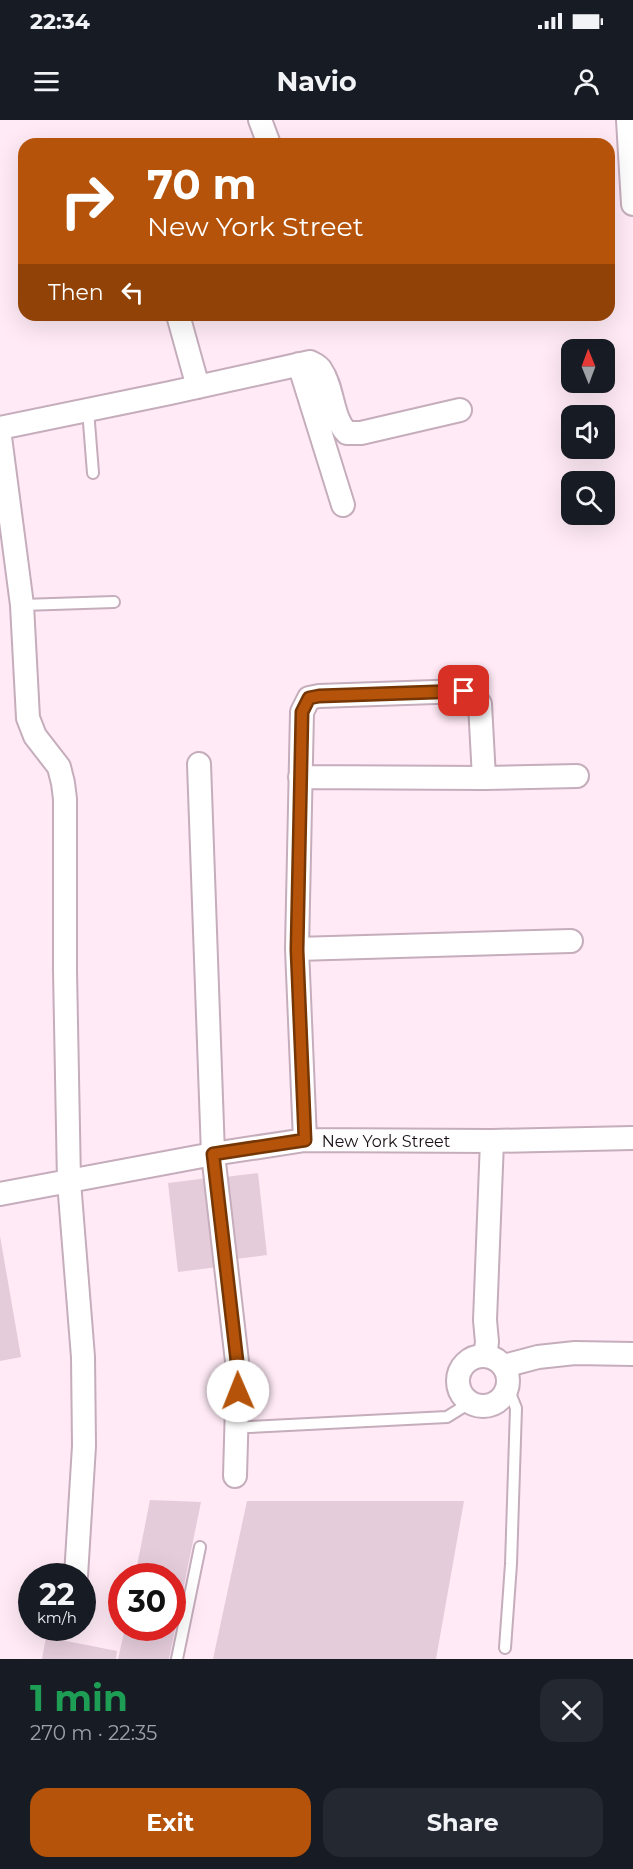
<!DOCTYPE html>
<html lang="en">
<head>
<meta charset="utf-8">
<style>
	body { margin:0; font-family:Montserrat,sans-serif; background:#242831; color:#f1f3f6; height:100vh; display:flex; flex-direction:column; font-size:22px; white-space:nowrap }
	* { box-sizing:border-box; margin:0 }
	p { font-size:20px; color:#9ea1a6 }
	.icon { flex:none; width:33px; height:33px; fill:none; stroke:currentColor; stroke-width:2; stroke-linecap:round; stroke-linejoin:round }
	.map { position:relative; height:1539px; overflow:hidden }
	.details { display:flex; flex-direction:column; background:#171b24; flex:1 }
	.details>* { flex:none }
	.guide { position:absolute; left:18px; top:18px; width:597px; height:183px; border-radius:18px; box-shadow:0 6px 24px #0002; background:#b45309; color:#fff; overflow:hidden }
	.needle { width:39px; rotate:359deg }
	.tools { position:absolute; left:561px; top:219px; display:grid; gap:12px }
	.tools a { display:grid; place-items:center; width:54px; height:54px; border-radius:12px; background:#171b24; box-shadow:0 6px 24px #0002; font-size:30px }
	.speed { position:absolute; left:18px; top:1443px; display:flex; gap:12px; font-size:30px; font-weight:700; text-align:center }
	.speed>* { display:grid; place-content:center; width:78px; height:78px; border-radius:50%; background:#171b24; box-shadow:0 6px 24px #0002; line-height:1 }
	.speed small { font-size:15px; font-weight:400 }
	.speed .limit { border:9px solid #d22; background:#fff; color:#111 }
	.pin { position:absolute; display:grid; place-items:center; width:51px; height:51px; color:#fff; margin:-26px; border-radius:12px; box-shadow:0 3px 9px #0006 }
	.me { position:absolute; width:66px; margin:-33px; rotate:359deg; stroke-linejoin:round; filter:drop-shadow(0 0 4px #0008) }
	.turn { display:flex; align-items:center; gap:21px; height:126px; padding:0 30px; font-size:27px }
	.turn .icon { width:78px; height:78px; stroke-width:2.5 }
	.turn b { display:block; font-size:42px; line-height:51px }
	.then { display:flex; align-items:center; height:57px; padding:0 30px; background:#0003; gap:12px; font-size:22px }
	.round { display:grid; place-items:center; flex:none; width:63px; height:63px; border-radius:18px; background:#242831 }
	.summary { display:flex; align-items:center; justify-content:space-between; height:102px; padding:0 30px }
	h1 { font-size:36px; font-weight:700; line-height:45px; color:#1e9e55 }
	.primary-button { display:flex; gap:12px; margin-top:auto; padding:12px 30px }
	.primary-button a { flex:1; height:69px; border-radius:18px; background:#b45309; color:#fff; font-size:24px; font-weight:700; line-height:69px; text-align:center }
	.primary-button a+a { background:#242831; color:#f1f3f6 }
	.status { display:flex; justify-content:space-between; align-items:center; height:42px; padding:0 30px; background:#171b24; direction:ltr }
	.status svg { height:16px; fill:currentColor }
	header { display:flex; justify-content:space-between; align-items:center; height:78px; padding:0 30px; background:#171b24; font-size:27px; font-weight:700 }
	.map>svg:first-child { display:block }
</style>
</head>
<body>
<div class="status"><b>22:34</b><svg viewBox="0 0 49 12"><path d="M0 12V9h3v3zM5 12V6h3v6zM10 12V3h3v9zM15 12V0h3v12zM26 1h20v11H26zM47 4h2v5h-2z"/></svg></div>
<header><svg class="icon" aria-label="menu" viewBox="0 0 24 24"><path d="M4 6h16M4 12h16M4 18h16"/></svg>Navio<svg class="icon" aria-label="person" viewBox="0 0 24 24"><circle cx="12" cy="8" r="4"/><path d="M4 21q1-7 8-7t8 7"/></svg></header>
<div class="map">
<svg width="633" height="1539" viewBox="0 0 633 1539">
	<rect width="100%" height="100%" fill="#ffeaf6"/>
	<path fill="#e5ccdb" d="M258,1053l9,82 -32,4 -10,-82z
		M208,1058l10,89 -40,5 -10,-89z
		M0,1116l21,121 -21,4z
		M150,1380l51,2 -32,157h-51l7,-31h47v-52h-37z
		M247,1381h217l-28,158h-223z
		M46,1517l71,14 -1,8h-74z"/>
	<g fill="none" stroke-linecap="round" stroke-linejoin="round">
		<g stroke="#c5adbc" stroke-width="14">
			<path id="lane" d="M88,290l5,63
				M22,485l92,-3
				M249,1307l198,-10 24,-15
				M505,1528l6,-84 5,-156 -8,-20
				M177,1539l23,-112"/>
		</g>
		<g stroke="#c5adbc" stroke-width="26">
			<path id="street" d="M260,0l9,24
				M628,0l5,84
				M178,195l20,72
				M299,244l44,141
				M0,308l170,-35 140,-31c4,2 9,4 11,8 13,19 10,47 26,63h14l99,-23
				M0,317l22,168 6,113 7,18 24,31 4,16 2,16v171l4,212 14,175 1,89 -8,130
				M199,644l14,390 25,216 -3,106
				M300,657l184,1 93,-2
				M297,829l274,-8
				M305,1020l-8,-191 5,-237 7,-14 10,-2 145,-5 10,4 6,9 4,74
				M0,1074l213,-40 92,-14 187,1 141,-3
				M485,1236l2,-14 -2,-22 7,-179
				M458 1261a25 25 0 1 1 50 0a25 25 0 1 1-50 0Z
				M504,1246l34,-9 37,-4 58,1"/>
		</g>
		<use href="#lane" stroke="#fff" stroke-width="10"/>
		<use href="#street" stroke="#fff" stroke-width="22"/>
	</g>
	<g fill="none" stroke-linecap="round" stroke-linejoin="round">
		<g stroke="#753606" stroke-width="15">
			<path id="route" d="M238,1271v-21l-25,-216 92,-14 -8,-190 5,-238 7,-14 10,-2 145,-5"/>
		</g>
		<use href="#route" stroke="#b45309" stroke-width="10"/>
	</g>
	<g text-anchor="middle" stroke-width="4.5" stroke-linejoin="round" paint-order="stroke">
		<g font-size="16" fill="#180f15" stroke="#fefefe">
			<text x="386" y="1027">New York Street</text>
		</g>
	</g>
</svg>
<div class="tools">
<a><svg class="needle" viewBox="-14 -14 28 28"><path d="M0-13l5 13h-10z" fill="#e53935"/><path d="M0 13l5-13h-10z" fill="#9ea1a6"/></svg></a>
<a><svg class="icon" aria-label="sound" viewBox="0 0 24 24"><path d="M4 9h4l5-4v14l-5-4H4zM17 9q2 3 0 6"/></svg></a>
<a><svg class="icon" aria-label="search" viewBox="0 0 24 24"><circle cx="10" cy="10" r="6"/><path d="M15 15l6 6"/></svg></a>
</div>
<div class="speed"><div>22<small>km/h</small></div><div class="limit">30</div></div>
<div class="pin" style="left:464px;top:571px;background:#d93025"><svg class="icon" aria-label="arrive" viewBox="0 0 24 24"><path d="M6 21V4h12l-3 4 3 4H6"/></svg></div>
<svg class="me" style="left:238px;top:1271px" viewBox="-20 -20 40 40"><circle r="19" fill="#fff"/><path d="M0-13L10 11 0 6-10 11z" fill="#b45309"/></svg>
<div class="guide">
<div class="turn"><svg class="icon" aria-label="right" viewBox="0 0 24 24"><path d="M7 20v-9h11M14 6l5 5-5 5"/></svg><div><b>70 m</b>New York Street</div></div>
<div class="then">Then<svg class="icon" aria-label="left" viewBox="0 0 24 24"><path d="M17 20v-9H6M10 6l-5 5 5 5"/></svg></div>
</div>
</div>
<section class="details">
<div class="summary"><div><h1>1 min</h1><p>270 m · 22:35</p></div><a class="round"><svg class="icon" aria-label="close" viewBox="0 0 24 24"><path d="M6 6l12 12M18 6L6 18"/></svg></a></div>
<div class="primary-button"><a>Exit</a><a>Share</a></div>
</section>
</body>
</html>
